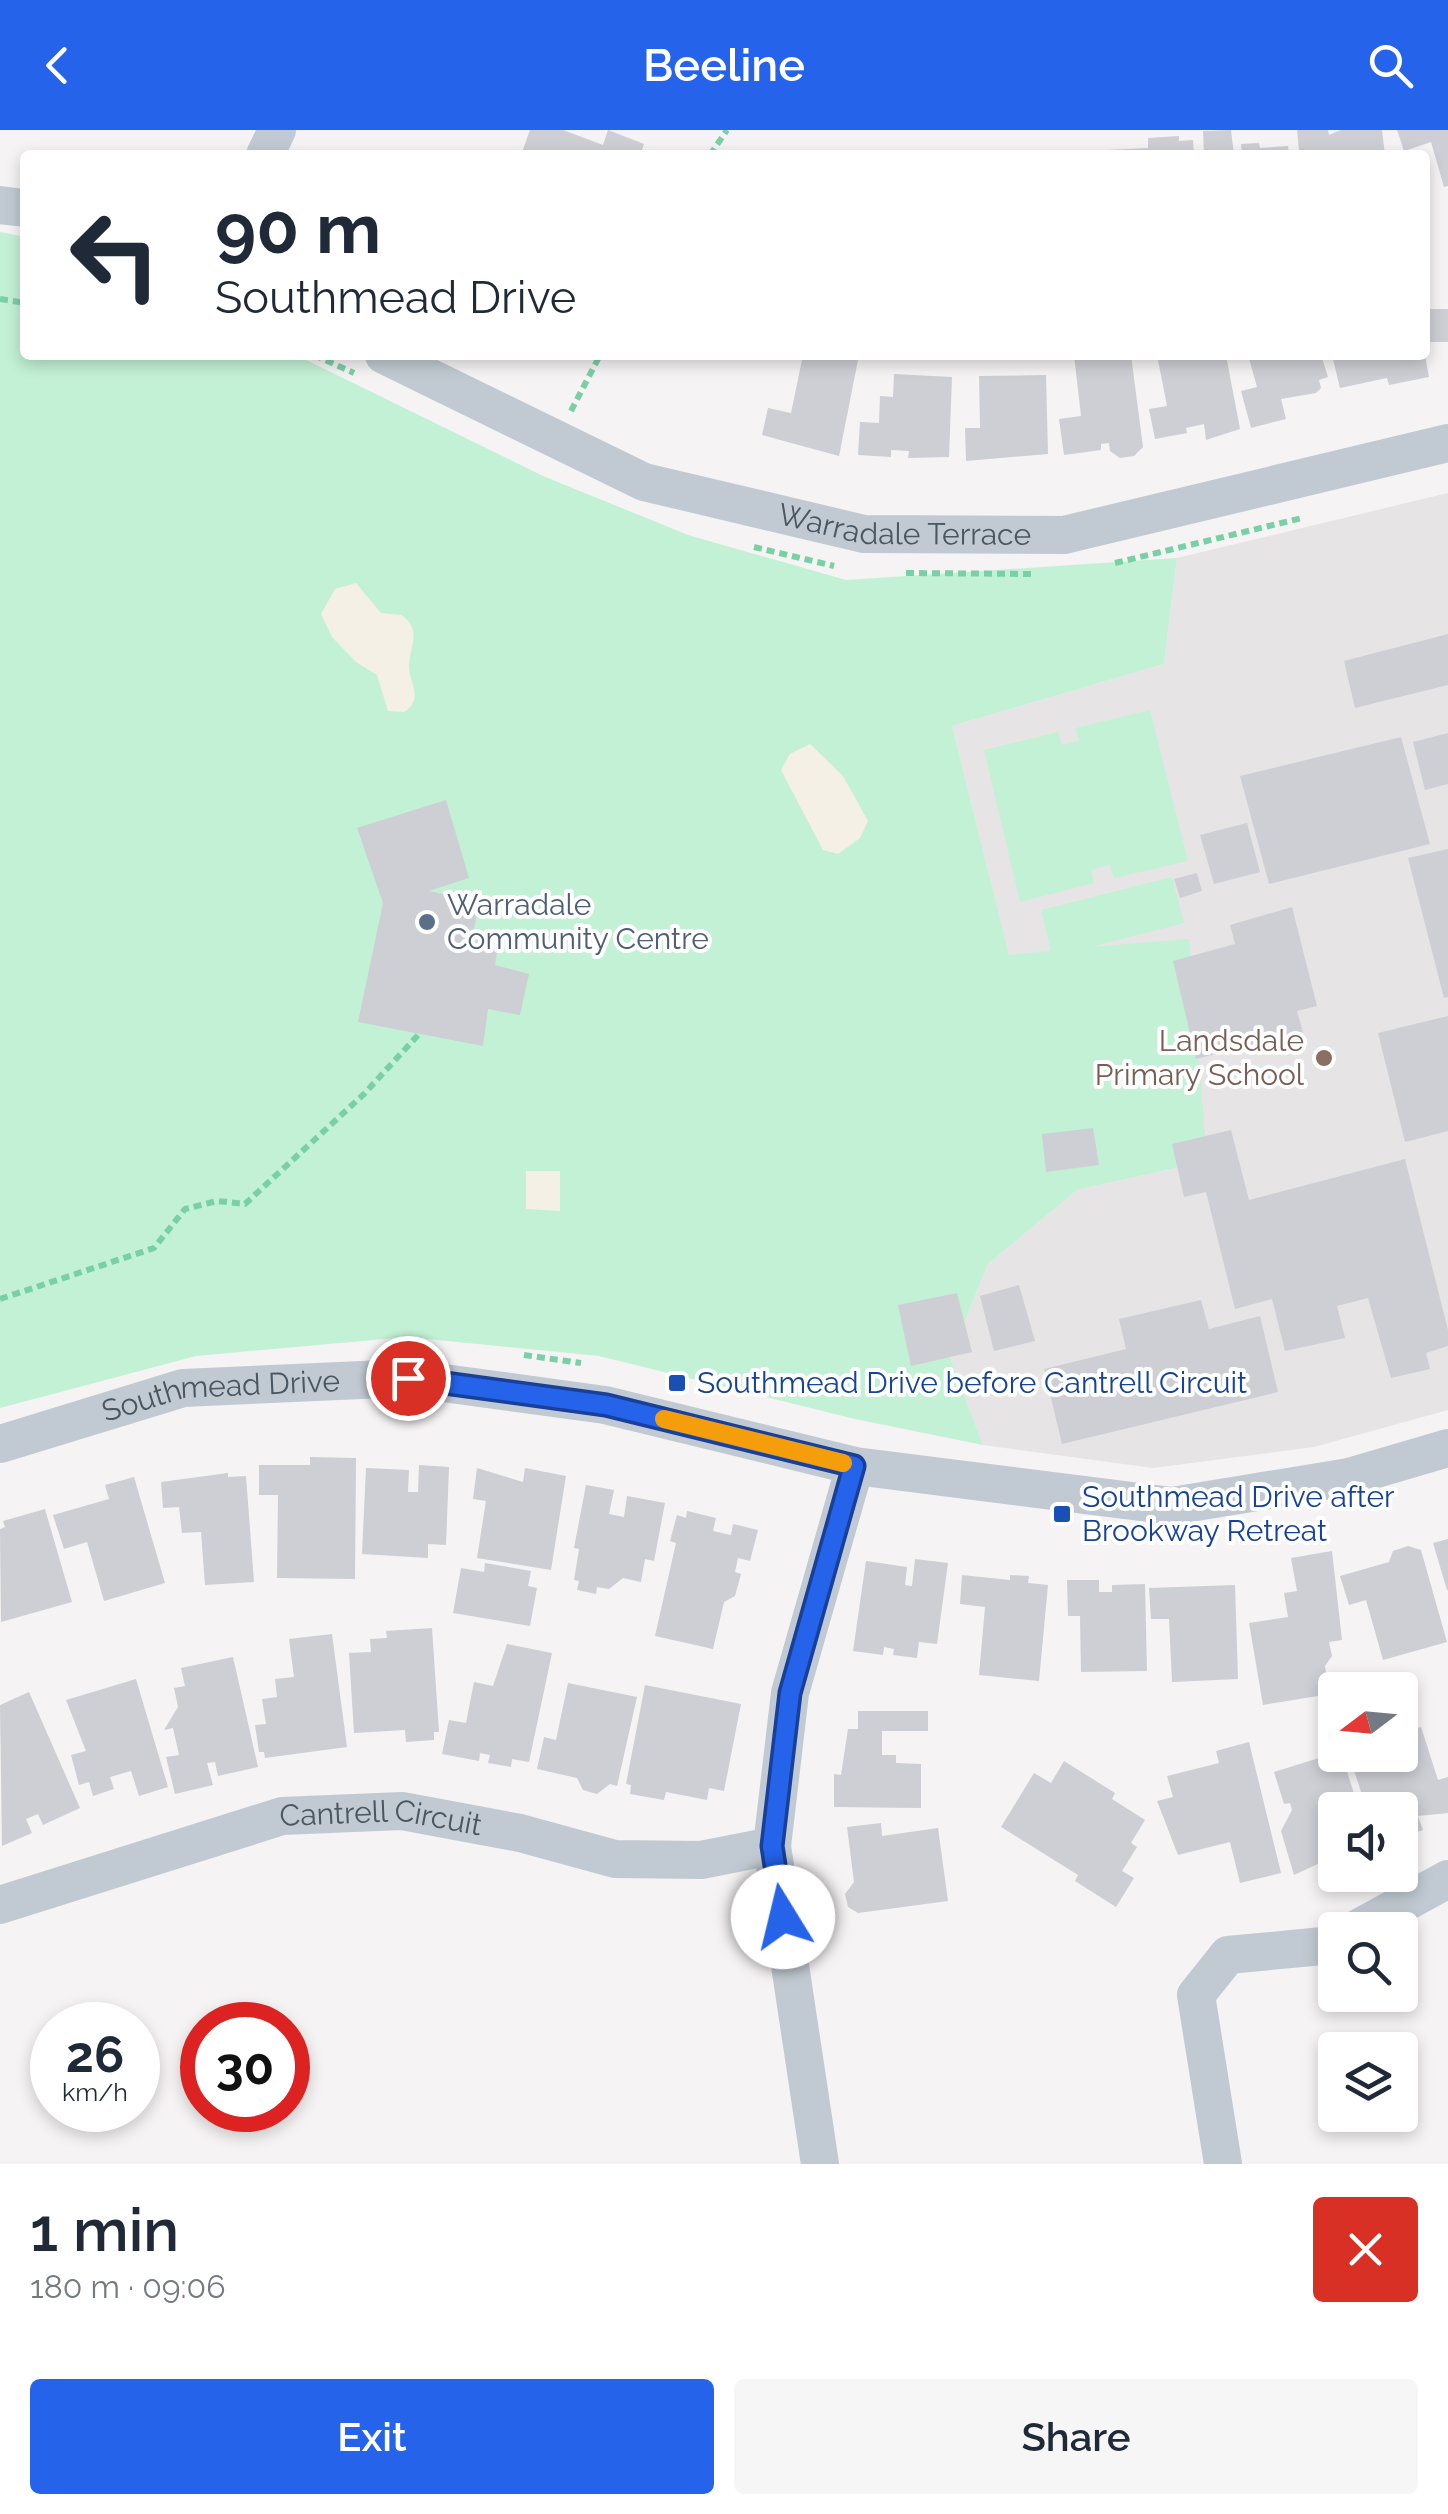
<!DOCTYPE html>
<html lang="en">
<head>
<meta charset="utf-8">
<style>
	body { margin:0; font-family:Raleway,sans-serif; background:#f6f6f7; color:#1f2937; height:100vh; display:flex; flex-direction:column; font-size:38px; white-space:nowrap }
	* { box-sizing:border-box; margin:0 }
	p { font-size:32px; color:#747a83 }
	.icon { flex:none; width:55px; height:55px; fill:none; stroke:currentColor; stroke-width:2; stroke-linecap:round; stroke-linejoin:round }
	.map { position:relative; height:2034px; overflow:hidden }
	.drawer { display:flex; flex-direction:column; background:#fff; flex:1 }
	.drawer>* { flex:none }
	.banner { position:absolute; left:20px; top:20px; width:1410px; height:210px; border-radius:10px; box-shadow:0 5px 15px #0003; background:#fff; color:#1f2937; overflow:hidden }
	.needle { width:65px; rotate:254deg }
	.buttons { position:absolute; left:1318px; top:1542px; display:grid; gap:20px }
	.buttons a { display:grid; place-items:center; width:100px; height:100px; border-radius:10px; background:#fff; box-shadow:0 5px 15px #0003; font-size:50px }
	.speed { position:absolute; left:30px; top:1872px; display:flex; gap:20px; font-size:50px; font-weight:700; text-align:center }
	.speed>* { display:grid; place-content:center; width:130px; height:130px; border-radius:50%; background:#fff; box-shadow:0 5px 15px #0003; line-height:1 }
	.speed small { font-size:25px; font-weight:400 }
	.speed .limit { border:15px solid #d22; background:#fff; color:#111 }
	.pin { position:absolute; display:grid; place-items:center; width:85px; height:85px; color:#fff; margin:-42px; border:5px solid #fff; border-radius:50%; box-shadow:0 2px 10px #0007 }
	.me { position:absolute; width:110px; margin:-55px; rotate:351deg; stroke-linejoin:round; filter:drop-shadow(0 0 8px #0008) }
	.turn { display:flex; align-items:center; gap:35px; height:210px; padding:0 30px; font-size:45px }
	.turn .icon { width:130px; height:130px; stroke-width:2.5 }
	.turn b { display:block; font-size:70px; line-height:85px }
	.round { display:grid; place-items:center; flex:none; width:105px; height:105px; border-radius:10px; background:#f6f6f7 }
	.headline { display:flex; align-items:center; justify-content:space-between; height:170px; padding:0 30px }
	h1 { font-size:60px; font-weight:600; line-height:75px }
	.button { display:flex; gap:20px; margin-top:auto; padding:20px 30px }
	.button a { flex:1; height:115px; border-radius:10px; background:#2563eb; color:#fff; font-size:40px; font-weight:600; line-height:115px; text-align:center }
	.button a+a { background:#f6f6f7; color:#1f2937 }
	header { display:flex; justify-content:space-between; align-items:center; height:130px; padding:0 30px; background:#2563eb; color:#fff; font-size:45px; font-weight:600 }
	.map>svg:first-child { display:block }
</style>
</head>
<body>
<header><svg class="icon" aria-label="back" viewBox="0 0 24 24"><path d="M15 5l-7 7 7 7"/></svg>Beeline<svg class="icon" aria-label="search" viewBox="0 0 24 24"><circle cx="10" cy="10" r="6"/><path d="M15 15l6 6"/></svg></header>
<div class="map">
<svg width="1448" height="2034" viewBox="0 0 1448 2034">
	<rect width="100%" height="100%" fill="#f5f3f3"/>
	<path fill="#e6e4e5" d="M1448,363v917l-134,37 -161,21 -170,-23 -33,-88 38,-93 89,-74 130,-29 -198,-205 -57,-230 212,-62 13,-106z"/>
	<path fill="#c3f1d5" d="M0,102l25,5v118h271l247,121 145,59 158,45 331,-22 -13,106 -212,62 57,229 42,-4 -10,-41 131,-33 12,46 -93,24 98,-8 18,222 -130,29 -89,74 -38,93 33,88 -128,-26 -256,-63 -192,-19 -211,19 -196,52z
		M1150,580l38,151 -74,17 -4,-13 -19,5 3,13 -74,19 -36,-152 74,-18 4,13 17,-4 -3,-13z"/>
	<path fill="#f5f0e5" d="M356,453l25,30 20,2c22,14 8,33 8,52 1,18 15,32 -5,45l-16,-1 -11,-36 -21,-13 -24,-25 -11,-23 14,-25z
		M810,614l33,32 25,45 -8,17 -22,16 -15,-4 -42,-80 9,-16z
		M526,1041h34v40l-34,-2z"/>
	<path fill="#cdcfd5" d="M530,0h33l40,15 5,-15 36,14 -4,11h-119z
		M1231,0l3,25h-30l-1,-24z
		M1297,0h31l1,5 12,-5h41l3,25h-77l-1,-5 -8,1z
		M1397,0h51v56l-4,1 -13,-45 -27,9z
		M1179,6v5l14,-1 1,15h-87v-5l41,-2v-10z
		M1259,13l1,5 28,-2 1,9h-47l-1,-11z
		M1430,179h18v33h-18z
		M803,225h56l-20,101 -77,-21 6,-27 23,5z
		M1074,225h57l12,92 -9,9 -14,2 -10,-7 -1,-8 -8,1v6l-37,5 -5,-36 22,-3z
		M1157,225h69l14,74 -34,11 -2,-16 -18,4 1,5 -32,6 -6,-30 18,-3z
		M1248,225h73l7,22 -9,3 2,8 -5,5 -35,6 5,20 -35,9 -10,-37 16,-4z
		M1332,225h93l4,22 -40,8 -2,-7 -47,10z
		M894,244l58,3 -3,80 -41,1 1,-7 -18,-1v7l-33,-2 2,-33 19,1 1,-27 13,1z
		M1046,245l2,79 -82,7 -1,-33h15l-1,-52z
		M1448,504v51l-93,23 -11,-47z
		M1448,603v51l-23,6 -12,-48z
		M1401,607l29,107 -161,40 -29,-108z
		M446,670l23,78 -40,13 50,11 -7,38 26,7 -3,18 34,9 -9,41 -32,-6 -5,37 -125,-24 25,-119 -26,-75z
		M1247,693l13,49 -46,12 -14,-49z
		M1448,719v148l-4,1 -36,-140z
		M1197,743l5,18 -22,7 -6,-19z
		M1292,777l25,99 -20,5 6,21 -107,27 -23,-98 62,-17 -5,-19z
		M1448,886v115l-43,11 -27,-109z
		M1093,998l6,37 -53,7 -4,-38z
		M1231,1000l18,70 156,-41 43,171v16l-22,7 4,16 -39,9 -23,-80 -31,8 8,32 -60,13 -13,-52 -37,10 -29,-117 -22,5 -12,-53z
		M1019,1155l16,56 -41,10 -14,-55z
		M957,1163l15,59 -61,14 -13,-61z
		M1201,1170l8,29 51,-13 18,76 -216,52 -18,-75 82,-20 -7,-30z
		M310,1327l46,1 -1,121 -78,-1 1,-83h-19v-30h51z
		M419,1335l30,2 -3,78 -18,-1v14l-66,-4 4,-86 43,2 -1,22h10z
		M477,1338l46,14 2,-14 41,8 -15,94 -74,-12 9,-57 -13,-2z
		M228,1343v4l18,-1 8,106 -49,3 -4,-53 -19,1 -3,-26 -16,1 -2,-26z
		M134,1347l31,106 -61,18 -17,-59 -23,7 -11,-34 56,-16 -4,-14z
		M586,1355l28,5 -5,24 15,3 3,-21 38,7 -11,58 -9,-2 -4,23 -18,-4 -14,11 -12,-2 -1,7 -19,-4 2,-9 -5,-1 5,-31 -5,-1z
		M45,1379l27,93 -71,20 -1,-93 5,-2 -2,-6z
		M687,1381l29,7 -3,13 18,4 2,-11 25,6 -8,31 -12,-3 -3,14 6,2 -6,22 -11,6 -11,47 -58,-13 21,-93 -6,-2 7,-26 9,3z
		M1448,1409v51h-1l-14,-47z
		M1408,1416l13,4 26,92 -64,18 -17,-60 -17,5 -9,-29 49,-14 4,-11z
		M1332,1421l10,89 -13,2 3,14 -7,10 5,28 -67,11 -14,-82 39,-6 -4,-24 13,-2 -6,-33z
		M915,1429l33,4 -11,81 -18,-2 -2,16 -24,-3 1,-6 -10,-2 -1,8 -30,-4 13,-90 41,6 -2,18 7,1z
		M485,1433l46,8 -3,15 9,2 -7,38 -77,-13 8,-45 23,4z
		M962,1445l48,5v-5l19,1 -1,7 20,2 -9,96 -60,-6 6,-68 -25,-3z
		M1067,1450h32v12h13v-7l33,-1 2,87 -66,1 -1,-56h-12z
		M1235,1455l3,94 -66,3 -3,-63h-18l-2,-31z
		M432,1498l7,104h-5v8l-28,2 -1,-12 -51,3 -5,-80 22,-1 -1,-13 17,-1 -1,-7z
		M332,1504l15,113 -82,11 -1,-6h-5l-4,-27 11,-1 -4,-25 15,-2 -2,-18 19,-2 -5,-38z
		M507,1514l45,9 -23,109 -17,-3 -1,8 -23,-4 2,-8 -10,-2 -1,8 -37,-7 7,-34 17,3 8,-41 19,4z
		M233,1527l25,110 -40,9 -3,-14 -8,1 6,22 -38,9 -9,-37 13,-2 -6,-27 -9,2 14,-23 -4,-19 11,-2 -4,-18z
		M136,1549l32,108 -29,9 -8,-25 -21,6 4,12 -21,7 -4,-14 -10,3 -8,-30 15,-4 -20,-51z
		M568,1553l69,14 -20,89 -7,-2 -13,10 -14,-4 -6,-12 -40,-9 7,-32 12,3z
		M645,1555l96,19 -17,87 -15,-3 -2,12 -41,-8 -2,8 -34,-6 1,-9 -5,-1z
		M29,1562l51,116 -37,17 -5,-11 -12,5 6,14 -30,13 -2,-141z
		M858,1581h70v20h-46v24h14v8l25,1v44l-87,-1v-33l7,1 7,-46h10z
		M1421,1597l17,53 10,-3v36l-30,3 5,14 -23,8v-28h-33l-18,-55h51v-22z
		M1249,1612l32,131 -41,10 -10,-41 -52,13 -21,-54 16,-4 -6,-21 52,-13 -3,-12z
		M1335,1623l7,2 17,55h-24v46l-41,19 -13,-44 11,-21 -2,-7 -6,1 -10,-32z
		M1064,1631l51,32 -3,6 33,21 -14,23 6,4 -15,24 12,7 -18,29 -41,-26 3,-6 -77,-48 33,-54 17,10z
		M881,1693l1,13 56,-8 10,73 -90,12 -10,-6 -3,-13 9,-12 -7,-55z"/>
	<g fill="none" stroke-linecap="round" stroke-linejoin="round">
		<path stroke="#7ad0a6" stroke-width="6" stroke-dasharray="8 5" stroke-linecap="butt" d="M710,25l17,-25
			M0,169l25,4
			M314,225l40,18
			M571,281l29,-56
			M754,417l80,19
			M1115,433l187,-45
			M906,443l127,1
			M0,1169l154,-51 31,-39 32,-8 28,3 119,-110 55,-60
			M524,1225l57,8"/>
		<g stroke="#c1cad2" stroke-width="38">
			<path d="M265,25l12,-25"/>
			<path d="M0,75l25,3"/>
			<path id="s1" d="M384,225l260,127 220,52 200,1 384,-92"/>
			<path id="s2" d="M0,1314l183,-56 224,-10 198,27 250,61 317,40 177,-29 99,-29"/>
			<path id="s3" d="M0,1775l282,-89 120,-5 118,22 95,26 86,1 71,-14"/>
			<path d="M1355,1800l93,-51"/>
			<path d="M820,2034l-48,-318 18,-153 65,-227"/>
			<path d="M1223,2034l-27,-169 32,-40 95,-9 12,-6"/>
		</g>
	</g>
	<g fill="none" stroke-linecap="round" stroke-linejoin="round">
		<g stroke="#184099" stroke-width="25">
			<path id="route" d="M408,1248l198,27 248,61 -64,227 -18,153 11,71"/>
		</g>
		<use href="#route" stroke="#2563eb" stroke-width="18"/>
		<path stroke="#f59e0b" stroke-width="18" d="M664,1289l179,44"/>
	</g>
	<circle fill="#5c6f8a" stroke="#fff" stroke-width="4" cx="427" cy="792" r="10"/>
	<circle fill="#8d6e63" stroke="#fff" stroke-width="4" cx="1324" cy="928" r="10"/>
	<g fill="#1a4fb4" stroke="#fff" stroke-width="4">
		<rect x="667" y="1243" width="20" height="20" rx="5"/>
		<rect x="1052" y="1374" width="20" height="20" rx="5"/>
	</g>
	<g text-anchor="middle" stroke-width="8" stroke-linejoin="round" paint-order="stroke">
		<g font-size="30" fill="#4a5661" stroke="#fff">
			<text dy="10" stroke="none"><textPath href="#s1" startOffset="555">Warradale Terrace</textPath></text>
			<text dy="10" stroke="none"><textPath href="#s2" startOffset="228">Southmead Drive</textPath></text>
			<text dy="10" stroke="none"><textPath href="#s3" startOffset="395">Cantrell Circuit</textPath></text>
		</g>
		<g font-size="30" fill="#4e5e75" stroke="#fff" text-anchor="start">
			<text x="447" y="785">Warradale<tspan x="447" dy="34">Community Centre</tspan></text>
		</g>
		<g font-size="30" fill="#785e54" stroke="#fff" text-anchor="end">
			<text x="1304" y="921">Landsdale<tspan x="1304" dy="34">Primary School</tspan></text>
		</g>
		<g font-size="30" fill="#164399" stroke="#fff" text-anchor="start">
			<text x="697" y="1263">Southmead Drive before Cantrell Circuit</text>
			<text x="1082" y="1377">Southmead Drive after<tspan x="1082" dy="34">Brookway Retreat</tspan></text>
		</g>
	</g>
</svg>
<div class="buttons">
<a><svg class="needle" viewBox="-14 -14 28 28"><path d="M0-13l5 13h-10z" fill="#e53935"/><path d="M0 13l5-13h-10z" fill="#747a83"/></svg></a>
<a><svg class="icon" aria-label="sound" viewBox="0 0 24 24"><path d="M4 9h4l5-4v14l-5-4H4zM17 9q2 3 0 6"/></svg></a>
<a><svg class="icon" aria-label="search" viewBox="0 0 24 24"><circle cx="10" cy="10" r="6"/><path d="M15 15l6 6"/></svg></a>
<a><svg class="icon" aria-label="layers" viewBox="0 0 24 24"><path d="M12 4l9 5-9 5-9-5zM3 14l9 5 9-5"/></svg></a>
</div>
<div class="speed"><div>26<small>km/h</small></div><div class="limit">30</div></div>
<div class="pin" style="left:408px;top:1248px;background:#d93025"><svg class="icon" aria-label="arrive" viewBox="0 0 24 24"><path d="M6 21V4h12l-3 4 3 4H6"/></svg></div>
<svg class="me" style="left:783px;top:1787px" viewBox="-20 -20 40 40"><circle r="19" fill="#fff"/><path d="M0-13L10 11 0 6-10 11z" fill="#2563eb"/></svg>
<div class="banner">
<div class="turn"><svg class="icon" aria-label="left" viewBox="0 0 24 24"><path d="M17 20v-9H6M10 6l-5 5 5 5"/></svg><div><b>90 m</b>Southmead Drive</div></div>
</div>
</div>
<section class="drawer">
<div class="headline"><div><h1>1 min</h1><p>180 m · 09:06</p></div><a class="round" style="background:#d93025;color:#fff"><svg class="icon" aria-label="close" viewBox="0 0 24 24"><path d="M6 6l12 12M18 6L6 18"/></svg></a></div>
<div class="button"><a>Exit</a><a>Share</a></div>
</section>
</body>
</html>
